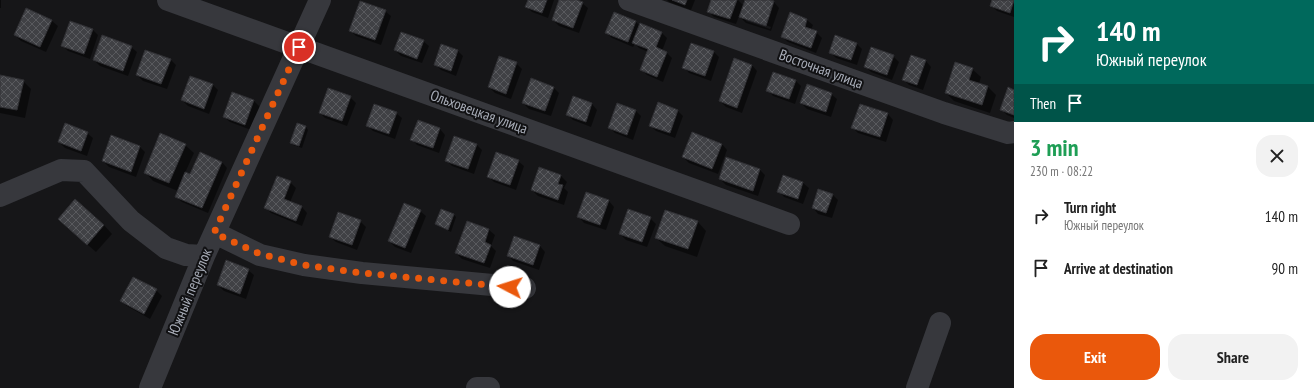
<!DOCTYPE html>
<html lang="en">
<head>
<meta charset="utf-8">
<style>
	body { margin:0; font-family:"PT Sans Narrow",sans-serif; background:#f2f2f2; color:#222; height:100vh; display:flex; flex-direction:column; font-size:15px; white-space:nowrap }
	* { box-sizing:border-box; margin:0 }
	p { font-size:13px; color:#767676 }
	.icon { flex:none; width:22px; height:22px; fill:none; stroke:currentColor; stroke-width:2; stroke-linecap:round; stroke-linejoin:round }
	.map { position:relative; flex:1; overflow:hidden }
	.side { display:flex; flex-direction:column; background:#fff; width:300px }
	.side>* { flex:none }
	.top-card { background:#00695c; color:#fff; overflow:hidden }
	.pin { position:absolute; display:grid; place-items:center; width:34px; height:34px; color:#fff; margin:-17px; border:2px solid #fff; border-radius:50%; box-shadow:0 1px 4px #0007 }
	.me { position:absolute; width:44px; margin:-22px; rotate:275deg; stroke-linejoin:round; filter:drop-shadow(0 0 3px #0008) }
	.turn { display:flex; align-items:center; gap:14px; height:84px; padding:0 16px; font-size:18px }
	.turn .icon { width:52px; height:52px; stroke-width:2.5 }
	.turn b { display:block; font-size:28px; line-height:34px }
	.then { display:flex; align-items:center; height:38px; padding:0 16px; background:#0003; gap:8px; font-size:15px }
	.round { display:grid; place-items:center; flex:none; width:42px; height:42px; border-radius:16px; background:#f2f2f2 }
	.headline { display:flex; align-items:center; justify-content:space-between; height:68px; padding:0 16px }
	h1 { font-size:24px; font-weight:700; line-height:30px; color:#1e9e55 }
	.button { display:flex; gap:8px; margin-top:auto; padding:8px 16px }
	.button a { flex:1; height:46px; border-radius:16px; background:#ea580c; color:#fff; font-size:16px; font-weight:700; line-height:46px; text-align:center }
	.button a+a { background:#f2f2f2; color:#222 }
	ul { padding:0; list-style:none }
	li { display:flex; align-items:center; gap:12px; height:52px; padding:0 16px }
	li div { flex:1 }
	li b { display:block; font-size:15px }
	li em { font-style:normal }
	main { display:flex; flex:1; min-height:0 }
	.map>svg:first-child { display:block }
</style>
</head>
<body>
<main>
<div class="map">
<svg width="1014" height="388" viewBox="0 0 1014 388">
	<defs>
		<pattern id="building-cross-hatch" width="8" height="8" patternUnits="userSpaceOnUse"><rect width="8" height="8" fill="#404145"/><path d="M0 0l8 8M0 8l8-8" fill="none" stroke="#595a5e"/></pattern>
	</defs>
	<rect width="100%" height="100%" fill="#161618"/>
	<path fill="#0007" fill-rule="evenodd" d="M0,0h1v8h-1z
		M529,0h25l-6,18 -16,-6 -5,-5z
		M560,0h14l8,3 6,5 -9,25 -20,-7 -6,-6z
		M667,0h28l-4,10 -22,-8z
		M712,0h26l6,6 2,-6h21l7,2 5,6 -8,23 -25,-8 -7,-7 -3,8 -22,-7 -6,-6zM746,19l25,8 -1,2 -24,-8z
		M993,0h21v17l-17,-6 -6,-6z
		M27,9l25,12 6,5 -12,26 -25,-11 -6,-6z
		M385,11l6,5 -10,29 -25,-9 -6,-6z
		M791,14l16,6 6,5 -2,5 5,2 6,6 -6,15 -28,-11 -6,-5z
		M636,22l4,4 22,7 5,5 -5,13 5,2 5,5 -9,24 -16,-7 -6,-6 7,-17 -9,-4 -4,-4 -2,3 -21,-9 -6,-5z
		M93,30l5,5 -8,24 -22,-8 -6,-6z
		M836,36l21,8 5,5 -5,16 -21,-7 -6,-6z
		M423,41l6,5 -7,17 -21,-7 -6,-6z
		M131,47l6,5 -9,24 -28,-10 -6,-6z
		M458,51l5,5 -7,20 -15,-6 -6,-6z
		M714,52l5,5 -8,24 -22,-8 -5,-6z
		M893,56l6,6 -7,18 -21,-8 -6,-6z
		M912,56l14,5 5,6 -8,23 -14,-5 -5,-5z
		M170,59l6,6 -9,24 -24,-8 -6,-6z
		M516,63l6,6 -11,30 -16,-6 -6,-6z
		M752,65l5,6 -15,42 -16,-6 -6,-6z
		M972,69l9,8 -2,7 9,3 8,8 -6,18 -36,-12 -8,-8z
		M0,76l23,5 8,8 -6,29 -25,-5z
		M796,81l5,5 -6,18 -22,-8 -5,-6z
		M212,84l6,6 -9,24 -21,-8 -6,-6z
		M553,87l6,6 -8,23 -22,-7 -6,-6z
		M1014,91v27l-7,-3 -6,-6z
		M232,93l22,8 6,6 -9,23 -21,-8 -6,-5z
		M831,94l6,5 -6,18 -24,-8 -6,-6z
		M350,97l6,6 -9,23 -22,-8 -5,-5z
		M573,98l19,6 5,6 -6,17 -18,-7 -6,-6z
		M860,105l28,9 5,6 -7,22 -28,-9 -5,-5z
		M677,110l6,6 -8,22 -19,-7 -6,-6z
		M636,111l5,5 -8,24 -18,-7 -6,-6z
		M396,113l6,5 -7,21 -22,-8 -6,-6z
		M418,121l22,8 5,6 -6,18 -22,-8 -5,-6z
		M297,124l9,3 2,3 -6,18 -9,-3 -2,-3z
		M87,133l6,5 -6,18 -22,-8 -6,-6z
		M722,144l5,6 -9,24 -29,-11 -6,-6z
		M185,145l9,8 -9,20 6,2 31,-13 5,6 -19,45 -26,-11 -6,-5 2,-6 -25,-10 -8,-9z
		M477,145l5,5 -8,24 -22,-8 -6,-6z
		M139,146l6,6 -9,25 -27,-10 -6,-6z
		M518,161l6,5 -8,24 -22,-8 -6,-6z
		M539,168l22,8 6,6 -3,6 4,4 -4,13 -26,-9 -6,-6z
		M760,170l5,5 -7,21 -32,-11 -6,-6z
		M784,176l19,7 6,5 -6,16 -19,-7 -5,-6z
		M290,182l6,6 -6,14 12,5 5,6 -5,13 -31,-13 -6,-6z
		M587,194l22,7 5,6 -8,23 -22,-7 -5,-6z
		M832,194l6,6 -6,18 -14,-4 -5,-6z
		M420,211l6,5 -15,37 -16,-6 -6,-6z
		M666,211l32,11 8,9 -9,26 -32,-11 -9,-8z
		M454,215l2,2 -5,15 -12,-6 -3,-2z
		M650,218l6,6 -9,23 -21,-7 -6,-6z
		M360,221l6,6 -9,23 -21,-8 -6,-5z
		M467,222l22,8 6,5 -4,11 5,5 -6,17 -28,-9 -6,-6z
		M104,225l8,9 -16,18 -29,-25z
		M540,246l5,6 -6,18 -26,-9 -5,-6z
		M248,270l6,5 -8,24 -22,-8 -6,-6z
		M156,290l6,6 -12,23 -23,-13 -6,-5z"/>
	<path fill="url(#building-cross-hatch)" stroke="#303034" d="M528,0h19l-5,13 -17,-6z
		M559,0h18l6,2 -10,26 -21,-8z
		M672,0h15l-2,5z
		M711,0h26l-7,19 -23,-7z
		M745,0h25l4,1 -8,25 -27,-9z
		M992,0h22l-4,13 -20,-7z
		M360,1l26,9 -11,30 -26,-9z
		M26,8l26,12 -12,27 -26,-12z
		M614,12l22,9 -8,21 -23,-9z
		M790,12l17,7 -2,8 12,4 -6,17 -30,-11z
		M70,21l23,8 -9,25 -23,-8z
		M640,23l22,9 -6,15 11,5 -10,25 -17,-7 8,-21 -16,-6z
		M401,32l23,8 -7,19 -23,-9z
		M102,35l30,11 -9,25 -30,-11z
		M835,35l22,8 -6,17 -22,-7z
		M691,43l23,8 -9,25 -23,-8z
		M441,44l17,6 -7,21 -17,-6z
		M871,47l23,8 -7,20 -23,-8z
		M145,50l26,9 -10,25 -25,-9z
		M911,55l15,5 -9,25 -15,-5z
		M499,56l18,6 -11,32 -18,-7z
		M734,58l18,7 -15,43 -18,-7z
		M955,62l18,6 -4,12 19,6 -6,19 -37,-12z
		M773,72l23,8 -7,19 -23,-8z
		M0,75l24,5 -7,30 -17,-3z
		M190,76l23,8 -9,25 -23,-9z
		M531,78l23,9 -9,24 -23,-8z
		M807,84l25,9 -6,19 -26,-9z
		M1008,87l6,3v25l-14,-5z
		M328,88l23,8 -9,25 -23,-8z
		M232,92l22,8 -9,25 -22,-8z
		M573,96l19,7 -6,19 -20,-7z
		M658,102l20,8 -8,23 -21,-7z
		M617,103l19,7 -9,25 -19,-7z
		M374,104l23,8 -8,22 -23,-8z
		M860,104l28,9 -8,24 -29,-9z
		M418,120l22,8 -7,20 -23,-8z
		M65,123l23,9 -7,19 -23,-9z
		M297,123l9,3 -7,20 -9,-3z
		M692,132l30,12 -10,25 -30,-12z
		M160,133l26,11 -17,39 -25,-10z
		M111,135l29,11 -9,26 -29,-11z
		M454,136l23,8 -9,25 -23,-8z
		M200,152l22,10 -20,46 -27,-11 10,-25 5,2z
		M496,152l23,8 -9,25 -23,-8z
		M726,157l34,12 -7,22 -34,-12z
		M539,167l22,8 -3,9 5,1 -5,15 -27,-10z
		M783,175l20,7 -5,17 -21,-7z
		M277,176l14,5 -7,18 18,7 -6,15 -32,-13z
		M818,189l15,5 -7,19 -14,-5z
		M586,192l23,8 -9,25 -23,-8z
		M75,199l29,26 -17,20 -29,-26z
		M404,203l17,7 -16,38 -17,-7z
		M441,209l13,5 -6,16 -13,-6z
		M628,209l23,8 -9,25 -23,-8z
		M665,210l33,11 -10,28 -33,-11z
		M338,212l23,8 -9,25 -23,-8z
		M467,221l22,8 -4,13 6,3 -7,18 -29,-10z
		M514,236l26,9 -7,20 -26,-9z
		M226,260l23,9 -9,25 -23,-9z
		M133,277l24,12 -13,25 -24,-13z"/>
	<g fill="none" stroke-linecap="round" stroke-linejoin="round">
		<path stroke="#37383d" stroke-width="22" d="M168,0l621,224
			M629,0l315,113 64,20 6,-1
			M0,196l61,-26 23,1 47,50 35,27 20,7 18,1
			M215,233l45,22 44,10 58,8 163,15
			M150,388l54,-132 116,-256
			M477,388h12
			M917,388l23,-65"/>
	</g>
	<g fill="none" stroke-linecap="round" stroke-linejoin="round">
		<path stroke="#ea580c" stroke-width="7" stroke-dasharray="0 12.6" d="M299,47l-85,186 46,21 44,11 58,8 148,14"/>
	</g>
	<g text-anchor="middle" stroke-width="4" stroke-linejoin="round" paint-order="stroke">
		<g font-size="15" fill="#a8adb8" stroke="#111113">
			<text transform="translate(821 69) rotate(20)" y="5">Восточная улица</text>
			<text transform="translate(479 112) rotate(20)" y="5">Ольховецкая улица</text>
			<text transform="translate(190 292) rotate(-68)" y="5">Южный переулок</text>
		</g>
	</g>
</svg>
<div class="pin" style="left:299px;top:47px;background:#d93025"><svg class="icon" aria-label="arrive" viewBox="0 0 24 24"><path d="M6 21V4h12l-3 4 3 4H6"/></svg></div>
<svg class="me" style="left:510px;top:287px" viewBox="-20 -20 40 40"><circle r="19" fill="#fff"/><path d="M0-13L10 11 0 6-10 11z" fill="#ea580c"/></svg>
</div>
<section class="side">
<div class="top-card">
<div class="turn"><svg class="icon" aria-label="right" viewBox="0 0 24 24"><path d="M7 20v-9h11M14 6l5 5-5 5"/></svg><div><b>140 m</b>Южный переулок</div></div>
<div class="then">Then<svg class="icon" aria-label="arrive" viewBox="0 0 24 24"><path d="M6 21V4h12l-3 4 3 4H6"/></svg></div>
</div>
<div class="headline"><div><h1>3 min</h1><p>230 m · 08:22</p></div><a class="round"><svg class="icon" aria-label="close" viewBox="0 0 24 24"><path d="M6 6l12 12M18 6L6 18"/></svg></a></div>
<ul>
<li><svg class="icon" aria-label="right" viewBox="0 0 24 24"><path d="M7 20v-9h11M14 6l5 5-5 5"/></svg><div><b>Turn right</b><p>Южный переулок</p></div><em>140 m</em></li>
<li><svg class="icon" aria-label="arrive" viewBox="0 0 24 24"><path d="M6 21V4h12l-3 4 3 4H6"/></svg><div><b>Arrive at destination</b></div><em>90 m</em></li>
</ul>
<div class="button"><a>Exit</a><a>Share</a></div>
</section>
</main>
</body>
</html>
